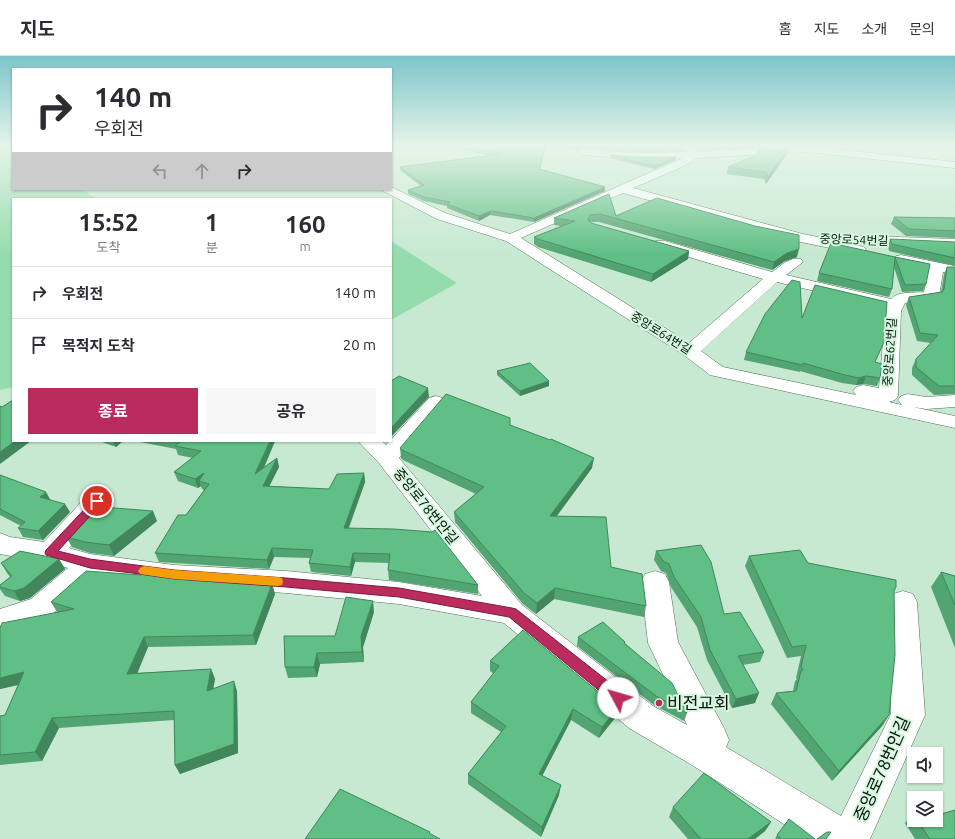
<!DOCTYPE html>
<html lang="ko">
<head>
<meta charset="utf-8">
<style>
	body { margin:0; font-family:Ubuntu,"Noto Sans KR",sans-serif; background:#f7f7f7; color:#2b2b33; height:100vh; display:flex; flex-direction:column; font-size:15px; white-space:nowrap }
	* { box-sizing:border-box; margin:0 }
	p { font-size:13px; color:#7c7c81 }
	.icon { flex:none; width:22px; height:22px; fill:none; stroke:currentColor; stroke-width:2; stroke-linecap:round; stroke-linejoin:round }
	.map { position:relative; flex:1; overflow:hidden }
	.sheet { position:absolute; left:12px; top:142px; width:380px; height:244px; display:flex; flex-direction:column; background:#fff; border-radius:0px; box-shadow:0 1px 3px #0004 }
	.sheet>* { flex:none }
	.banner { position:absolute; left:12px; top:12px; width:380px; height:122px; border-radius:0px; box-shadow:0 1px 3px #0004; background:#fff; color:#2b2b33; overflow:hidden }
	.fabs { position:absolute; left:907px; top:691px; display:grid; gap:8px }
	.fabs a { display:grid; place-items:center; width:36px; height:36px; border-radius:0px; background:#fff; box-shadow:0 1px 3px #0004; font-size:20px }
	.pin { position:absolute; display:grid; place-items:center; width:34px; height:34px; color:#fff; margin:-17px; border:2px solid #fff; border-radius:50%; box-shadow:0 1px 4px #0007 }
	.me { position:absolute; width:44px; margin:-22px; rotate:309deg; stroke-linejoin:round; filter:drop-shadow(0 0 3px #0008) }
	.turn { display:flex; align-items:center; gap:14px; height:84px; padding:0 16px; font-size:18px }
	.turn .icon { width:52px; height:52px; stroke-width:2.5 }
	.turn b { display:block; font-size:28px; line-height:34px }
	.lanes { display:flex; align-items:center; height:38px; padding:0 16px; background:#0003; justify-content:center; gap:20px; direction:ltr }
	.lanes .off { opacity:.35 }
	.eta { display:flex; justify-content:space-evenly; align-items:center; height:68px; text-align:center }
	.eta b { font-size:24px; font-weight:700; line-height:28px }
	.button { display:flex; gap:8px; margin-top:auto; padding:8px 16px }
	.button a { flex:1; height:46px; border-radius:0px; background:#ba2c5e; color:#fff; font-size:16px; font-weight:700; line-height:46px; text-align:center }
	.button a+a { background:#f7f7f7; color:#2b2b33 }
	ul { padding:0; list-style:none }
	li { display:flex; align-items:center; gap:12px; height:52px; padding:0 16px; border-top:1px solid #e1e1e2 }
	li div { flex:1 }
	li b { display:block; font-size:15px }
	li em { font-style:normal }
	header { display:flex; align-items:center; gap:24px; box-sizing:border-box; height:56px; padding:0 20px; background:#fff; border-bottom:1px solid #e1e1e2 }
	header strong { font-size:19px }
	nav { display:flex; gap:22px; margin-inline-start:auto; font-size:14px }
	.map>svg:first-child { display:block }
</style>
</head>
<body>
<header>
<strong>지도</strong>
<nav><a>홈</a><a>지도</a><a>소개</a><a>문의</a></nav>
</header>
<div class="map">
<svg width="955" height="783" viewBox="0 0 955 783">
	<rect width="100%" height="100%" fill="#c7e9d1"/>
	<path fill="#95dcad" d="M0,89h13v44h69l13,9 39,1h-121v188l-13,3z
		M391,185l66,42 -66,37z"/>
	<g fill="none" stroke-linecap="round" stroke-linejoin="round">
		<g stroke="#4e6d58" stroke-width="1">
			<path id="minor" d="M672,89c9,0 20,-2 26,7l109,-6 148,16v6l-148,-16 -110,6 -13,8 -51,22 170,46 34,7 -2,-2 2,-3 5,-1 113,4v8l-110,-4 19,4 2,3 -2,3 -5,1 -63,-13 -173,-48 -102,45 168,105 74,-64 -108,-32 -2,-3 2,-3h10l107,31c9,-6 18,-16 29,-13l2,3 -17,13 105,24c7,-8 23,-6 33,-7l5,-23 -33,-7 -2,-3 2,-3 5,-1 54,11v8l-12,-2 -4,24 -2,3 -32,4 -4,8 -3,85 -3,4 -6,2 13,3 -4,-5 3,-4 7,-2 18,3 29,-2v12l-29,2 -13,-2 42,9v12l-245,-53 -26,-20 -178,-114 -69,-22 -54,-28 -2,-2h10v-2l54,26 65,21 173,-76 -45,1 -55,-4 -3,-1 -2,-2 2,-2 58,3 51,-1zM777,226l109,26 -7,80 -16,-3 -7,2 -3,4 3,4 -133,-28 -22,-16z
				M436,340l7,2 3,4 -47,56 123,147 131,101 34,19 -39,-82 -7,-61 4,-8 10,-3 10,3 4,8 9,60 46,86 5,12 -3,7 115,69 50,-102 -2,-112 4,-8 10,-3 10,3 4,8 8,113 -55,124h-63l-115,-74 -63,-37 -125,-105 -105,-19 -113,-11 -112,-8 -79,-10 -44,40 -51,18v-24l31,-10 37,-31 -18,-5 -50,-9v-21l10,4 34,5 44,-47 9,-2 9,2 3,6 -40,47 21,6 84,11 112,6 113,11 83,14 -103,-133 -21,-22h24l4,4 43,-47z"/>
		</g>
		<use href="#minor" fill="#fff" fill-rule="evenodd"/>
	</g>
	<path fill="#52a472" d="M448,89h98l-6,24 65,18v4l-71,31 -44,-7 -11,6 -32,-13v-2l-23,-5 -16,-7v-4l13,-4 -21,-16v-3l91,-11 -43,-10z
		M555,89h122l5,2v4l-44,1 -58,-4 -3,3z
		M691,89h79v2l-71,3z
		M788,93l-2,6 -20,29 -2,-5 -37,-5 1,-7 29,-12 1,-5z
		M610,99l65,5 -21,9 -44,-11z
		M609,138l7,22 139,10 42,31 -12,4 -13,9 -173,-48h-9l1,1 98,28 -1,8 -37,23 -113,-35 -4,-3v-7l27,-11 -7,-1v-7z
		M894,161l61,1v20l-49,-2 -15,-12z
		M890,183l65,3v24l-66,-15 -1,-5z
		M895,201l31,27 -3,7 -21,1 -8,-25 -2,22 -3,8 -72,-16 2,-8 76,-15z
		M947,211h8v127l-21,1 -22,-20v-7l4,-9 15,-16 -14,-2 -11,-36 3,-8 32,-5 3,-18z
		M802,262l73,44 5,16 -3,8 -14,-2 -7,1 -14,-2 -42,-12v1l-56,-12 2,-8z
		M497,315l52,15 -29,10 -23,-21z
		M510,369l82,43 -35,48 54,51 35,39 -2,11 -90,-18 -18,15 -13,-10 -68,-82 -1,-10 22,-18 -73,-34 -2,-2 -1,-10z
		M99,385h24l-7,6z
		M135,385h140l-11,27 13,-10 2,9 -10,19 60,3 35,-16 1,9 -16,46 129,57v9l-89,-14 -1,-10 1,-7 -34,-1 -4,14 -40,-4 -2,-9 1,-5 -36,-1 -5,12 -110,-7 -4,-9 31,-38 18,-25 -2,-1 -1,-3 -3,2 -20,-7 -4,-9 19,-14 -15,-3 -2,-6z
		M0,419l50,25 20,12 -27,28 -20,-3 -5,-9 3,-2 -21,-11z
		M98,454l59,11 -43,35 -24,-3 -18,-6 -6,-10z
		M656,495l68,63 40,38 -4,10 -17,3 12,38 -23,5 -25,-48 -10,-33 -26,-40 -5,-14 -5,-2 -7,-11z
		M749,500l59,7 86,28 -5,124 -7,11 -50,55 -61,-77 5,-11 17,-2 2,-10 2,-2 -1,-1 5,-22 -14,2 -42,-92z
		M59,503l6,10 -35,29 -10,3 -15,-5 -5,-7v-4l10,-8 -3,-4 -6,-10z
		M941,516l14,4v72l-24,-61z
		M272,528l3,10 -19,51 -108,2 -11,26 74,-4 4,10 -2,10 24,2 1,62 -58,21 -5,-9 -1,-45 -115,8 -17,33 -42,4v-49l5,-1 13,-30 -18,4v-61l58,-16h-1l-6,-10z
		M374,556l-11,35 1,15 -44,2 -3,13 -29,1 -3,-11z
		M578,581l47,5v1l62,70 -3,8 -30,-16 -77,-59z
		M490,605l128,47 -3,10 -16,20 -28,-18 -29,56 17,19 -18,42 -73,-53v-10l33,-42 -30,-19v-11l23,-28 -4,-3z
		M673,751l98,15 -6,9 -10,8h-67l-19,-22z
		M913,758h1v6h22l5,-6 14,25h-40l-10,-16z
		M777,779l38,4h-40z"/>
	<path fill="#42865c" d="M546,89l-7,27v-3z
		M580,89v3l-3,3 1,-4z
		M788,93l-2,6 -20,29 2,-7z
		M676,101l-1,3 -21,9 1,-3z
		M605,131v4l-71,31v-4z
		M491,155l-1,4 -11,6v-5z
		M799,193l-2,8 -12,4 -13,9 2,-8 13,-9z
		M689,195l-1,8 -37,23 2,-8z
		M866,320l-3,8 -7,1 3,-7z
		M549,325v5l-29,10v-5z
		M428,332l1,9 -38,40v-9z
		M15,385h16l-31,23v-12z
		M113,385h10l-7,6z
		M270,385h5l-18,42 -2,-9z
		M277,402l2,9 -14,28 -2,-9z
		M594,402l-2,10 -43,58 1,-10z
		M204,417l-5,8 2,5 -3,2 -3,-9z
		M364,417l1,9 -20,55 -1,-9z
		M46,436l5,9 -11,-4z
		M65,448l5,8 -27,28 -5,-9z
		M153,455l4,10 -43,35 -5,-11z
		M272,492l2,9 -5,12 -2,-9z
		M353,497l2,9 -4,14 -1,-9z
		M59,503l6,10 -35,29 -10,3 -6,-10z
		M272,528l3,10 -19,51 -3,-10z
		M555,532l-1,11 -18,15 1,-11z
		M373,545l1,11 -11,35 1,15 -2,-10 -1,-16z
		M144,581l4,10 -15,37 -6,-10z
		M317,597l3,11 -3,13 -3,-10z
		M211,613l4,10 -4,22 -4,-10z
		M24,616l7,10 -31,7v-11z
		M234,625l3,10 1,62 -58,21 -5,-9z
		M759,637l-4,10 -23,5 4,-9z
		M618,652l-3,10 -16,20 3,-11z
		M573,653l-2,11 -33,64 1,-10z
		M889,659l-7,11 -50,55 7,-10z
		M52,662l7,10 -17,33 -7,-9z
		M561,729l-2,10 -18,42 1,-10z
		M771,766l-6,9 -10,8h-7z"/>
	<path fill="#5fbf84" stroke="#42865c" d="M460,89h86l-7,24 66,18 -71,31 -43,-7 -12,5 -32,-12 3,-2 -26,-5 -16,-7 16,-5 -24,-18 101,-13z
		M569,89h11l-2,2z
		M582,89h95l5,2 -44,1z
		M697,89h37l-35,2z
		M788,93l-20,28 -2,-5 -38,-5 31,-13 -1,-4z
		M610,99l28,2h38l-21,9z
		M609,138l7,22 41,-18 98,28 44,9v14l-12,4 -13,9 -174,-48 -10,1 -2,5 3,3 98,28 -36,23 -115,-35 -4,-2 41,-16 -21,-3z
		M894,161l61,1v13l-46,-2z
		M890,183l65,3v16l-63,-14z
		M831,187l64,14 -3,32 -73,-16z
		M895,201l35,7 -4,20 -21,1z
		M947,211h8v119h-16l-23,-19v-8l22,-24 -18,-2 -11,-36 33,-5 2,-3z
		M792,224l8,2 2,36 13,-33 72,17 -3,40 -9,20 7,2 -2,14 -14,-2 -7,2 -14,-3 -42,-12 -1,2 -56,-13 19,-38z
		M530,307l19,18 -29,10 -23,-20z
		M399,320l29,12 -37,40v-47z
		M446,338l64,24v7l40,15 1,-1 43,19 -44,58 56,1 5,50 31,7 4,32 -91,-18 -18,15 -13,-10 -70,-81 30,-25 -82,-37 -2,-2z
		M13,344v41h2l-15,11v-46l2,1z
		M175,385h95l-15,33 22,-16 -14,28 66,3 8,-15 27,-1 -20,55 50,1 38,3 3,-2 43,55 -90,-15 2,-16 -37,-1 -3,14 -41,-4 4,-13 -41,-2 -5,12 -112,-7 23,-38h8l23,-31 -10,-3 5,-8 -9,6 -21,-7 27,-21 -26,-5 5,-4z
		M0,419l46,17 -6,5 25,7 -27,27 -20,-3 7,-6 -25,-13z
		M102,451l51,4 -44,34 -24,-3 -19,-5 25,-28 7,1z
		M701,489l10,17 13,52 16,-2 24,40 -26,4 21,37 -23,6 -26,-49 -9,-33 -27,-40 -5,-13 -5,-2 -8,-11z
		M800,494l8,13 88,17v7l-2,4 1,64 -6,60 -50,56 -63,-78 20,-2 5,-20 2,-1 -2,-3 5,-22 -14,2 -43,-91z
		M20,495l39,8 -35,29 -10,3 -14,-4v-2l12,-9 -11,-13z
		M86,515l55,4 1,-2 130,11 -19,51 -109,2 -17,37 84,-5 -4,22 27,-10v63l-59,21 -1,-54 -122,7 -17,34 -35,3v-39l5,-1 19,-43 -24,6v-50l2,-5 72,-14 -23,-7z
		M941,516l14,4v29z
		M346,541l27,4 -12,35 1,16 -45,1 -3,14h-29l-1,-31h51z
		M603,566l22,20 -1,1 48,40 15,30 -31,-17 -78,-59z
		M523,574l95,78 -16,19 -29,-18 -34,65 22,11 -19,42 -74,-53 38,-48 -35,-24 28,-36 -9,-5z
		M704,717l67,49 -23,17h-47l-28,-32z
		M340,733l90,43 -1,1 11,6h-135z
		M937,751l4,7 14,-4v29h-25l-13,-19h19v-12z
		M789,763l26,20h-34l-4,-4z
		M827,776h4l-5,7h-9z"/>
	<linearGradient id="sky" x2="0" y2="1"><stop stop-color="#7cc4ca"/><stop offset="0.45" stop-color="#e6f5ea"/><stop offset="1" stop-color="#e6f5ea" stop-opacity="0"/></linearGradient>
	<rect width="955" height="199" fill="url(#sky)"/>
	<path fill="#ba2c5e" stroke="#791d3d" d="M97,442l4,1 1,2 -1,3 -43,47 32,8 84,11 112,8 113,10 113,20 4,1 107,84 2,5 -2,4 -5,2 -5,-2 -104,-85 -110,-20 -113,-10 -112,-8 -42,-6 -42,-5 -44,-13 -1,-2 1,-3 48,-51z"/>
	<path fill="#f59e0b" d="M144,510l30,4 104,7 4,1 1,4 -1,3 -4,1 -104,-7 -34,-5 -2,-3 2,-3z"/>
	<circle fill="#ba2c5e" stroke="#d4f7de" stroke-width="1.5" cx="659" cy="647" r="4"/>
	<g text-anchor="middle" stroke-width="4" stroke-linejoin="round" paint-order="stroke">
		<g font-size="12" fill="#06120a" stroke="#d4f7de">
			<text transform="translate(854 184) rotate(2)" y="4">중앙로54번길</text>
			<text transform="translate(661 277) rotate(32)" y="4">중앙로64번길</text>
			<text transform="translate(890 296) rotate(-86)" y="4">중앙로62번길</text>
		</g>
		<g font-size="14" fill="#06120a" stroke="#d4f7de">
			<text transform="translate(426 450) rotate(51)" y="5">중앙로78번안길</text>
		</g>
		<g font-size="17" fill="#06120a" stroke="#d4f7de" text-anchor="start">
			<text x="667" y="653">비전교회</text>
		</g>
		<g font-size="17" fill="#06120a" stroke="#d4f7de">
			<text transform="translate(882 713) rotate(-66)" y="6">중앙로78번안길</text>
		</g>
	</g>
</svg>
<div class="fabs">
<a><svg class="icon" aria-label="sound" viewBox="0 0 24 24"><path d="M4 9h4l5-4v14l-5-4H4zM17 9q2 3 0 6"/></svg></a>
<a><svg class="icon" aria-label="layers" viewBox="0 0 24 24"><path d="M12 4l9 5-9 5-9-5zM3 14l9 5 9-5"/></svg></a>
</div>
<div class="pin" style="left:97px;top:445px;background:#d93025"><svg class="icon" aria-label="arrive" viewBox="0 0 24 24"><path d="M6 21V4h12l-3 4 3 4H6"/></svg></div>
<svg class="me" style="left:618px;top:642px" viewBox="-20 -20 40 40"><circle r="19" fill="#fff"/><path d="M0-13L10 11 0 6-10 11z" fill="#ba2c5e"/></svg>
<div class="banner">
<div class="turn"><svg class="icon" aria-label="right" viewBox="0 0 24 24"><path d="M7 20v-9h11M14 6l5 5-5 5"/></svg><div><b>140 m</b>우회전</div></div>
<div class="lanes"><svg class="icon off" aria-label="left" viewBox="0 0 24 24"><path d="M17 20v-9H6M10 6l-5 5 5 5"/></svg><svg class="icon off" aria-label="ahead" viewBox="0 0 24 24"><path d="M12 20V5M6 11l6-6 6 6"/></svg><svg class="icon" aria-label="right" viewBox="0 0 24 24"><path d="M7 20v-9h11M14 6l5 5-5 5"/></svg></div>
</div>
<section class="sheet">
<div class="eta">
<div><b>15:52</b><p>도착</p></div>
<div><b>1</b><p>분</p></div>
<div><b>160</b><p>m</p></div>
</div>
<ul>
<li><svg class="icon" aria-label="right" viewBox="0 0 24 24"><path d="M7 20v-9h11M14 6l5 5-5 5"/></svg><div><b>우회전</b></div><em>140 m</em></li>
<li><svg class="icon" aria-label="arrive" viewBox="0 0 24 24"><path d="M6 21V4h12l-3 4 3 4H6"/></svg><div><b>목적지 도착</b></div><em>20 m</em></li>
</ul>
<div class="button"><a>종료</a><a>공유</a></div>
</section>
</div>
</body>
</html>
